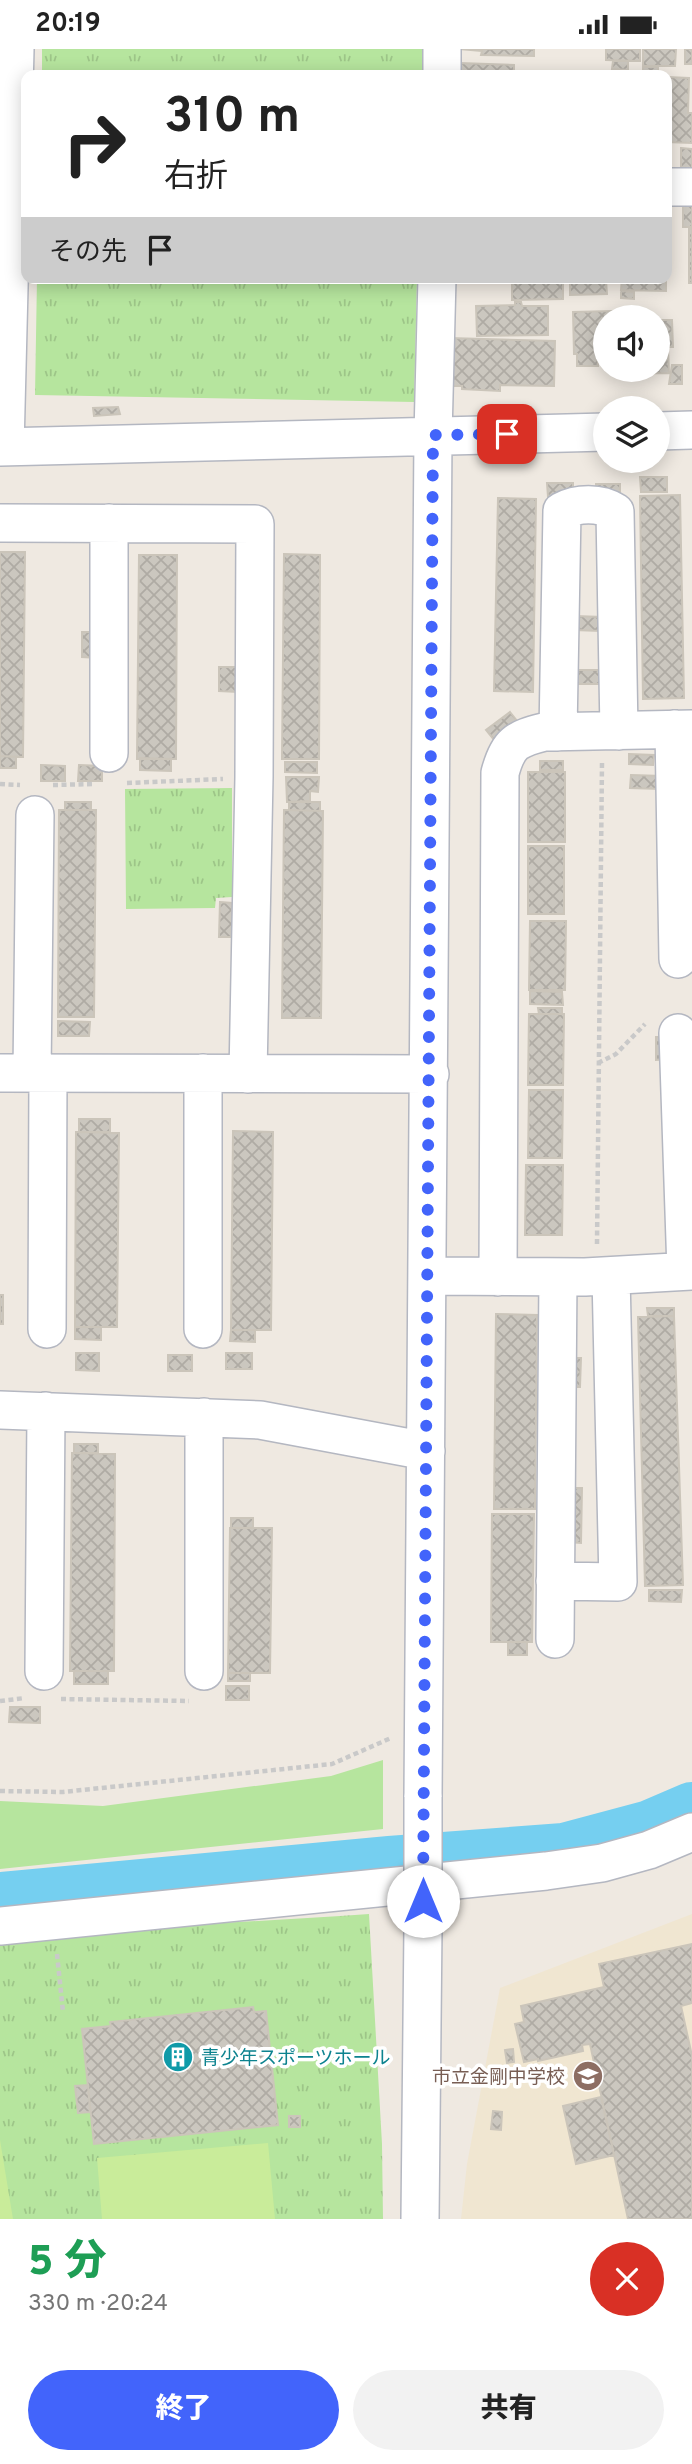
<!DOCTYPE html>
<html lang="ja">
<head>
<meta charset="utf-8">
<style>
	body { margin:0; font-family:Overpass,"Noto Sans JP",sans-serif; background:#f2f2f2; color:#222; height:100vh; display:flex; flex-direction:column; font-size:26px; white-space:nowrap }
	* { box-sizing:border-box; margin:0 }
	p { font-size:23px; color:#767676 }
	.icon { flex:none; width:38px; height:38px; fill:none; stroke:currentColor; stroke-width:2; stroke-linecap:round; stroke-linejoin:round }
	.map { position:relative; height:2170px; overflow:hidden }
	.drawer { display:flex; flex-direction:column; background:#fff; flex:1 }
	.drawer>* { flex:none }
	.top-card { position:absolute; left:21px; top:21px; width:651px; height:214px; border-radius:14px; box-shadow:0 4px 18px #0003; background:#fff; color:#222; overflow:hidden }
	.tools { position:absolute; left:593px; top:256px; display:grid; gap:14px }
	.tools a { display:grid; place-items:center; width:77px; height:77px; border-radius:50%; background:#fff; box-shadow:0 4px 18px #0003; font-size:35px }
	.pin { position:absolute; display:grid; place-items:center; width:60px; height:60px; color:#fff; margin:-30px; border-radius:14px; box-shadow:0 4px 10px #0006 }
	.me { position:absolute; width:77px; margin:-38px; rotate:0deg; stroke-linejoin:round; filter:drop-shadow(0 0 5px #0008) }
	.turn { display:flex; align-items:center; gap:24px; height:147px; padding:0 28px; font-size:32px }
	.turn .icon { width:91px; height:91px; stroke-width:2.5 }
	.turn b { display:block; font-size:49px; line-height:60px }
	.then { display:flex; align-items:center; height:66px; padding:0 28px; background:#0003; gap:14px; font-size:26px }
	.round { display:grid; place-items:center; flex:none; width:74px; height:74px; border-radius:37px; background:#f2f2f2 }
	.overview { display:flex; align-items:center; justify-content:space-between; height:119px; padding:0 28px }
	h1 { font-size:42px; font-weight:800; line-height:52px; color:#1e9e55 }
	.button { display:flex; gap:14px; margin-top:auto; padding:14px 28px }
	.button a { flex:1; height:80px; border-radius:42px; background:#4264fb; color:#fff; font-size:28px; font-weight:800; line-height:80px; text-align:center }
	.button a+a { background:#f2f2f2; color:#222 }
	.status { display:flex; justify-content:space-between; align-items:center; height:49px; padding:0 35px; background:#fff; direction:ltr }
	.status svg { height:19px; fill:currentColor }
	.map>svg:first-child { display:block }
</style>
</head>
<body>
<div class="status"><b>20:19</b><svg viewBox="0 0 49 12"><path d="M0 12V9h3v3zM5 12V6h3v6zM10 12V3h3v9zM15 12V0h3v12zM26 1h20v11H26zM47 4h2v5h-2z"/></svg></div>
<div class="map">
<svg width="692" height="2170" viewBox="0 0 692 2170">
	<defs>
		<pattern id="park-tufts" width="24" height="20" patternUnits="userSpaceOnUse" patternTransform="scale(1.75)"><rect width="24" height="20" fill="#b6e59e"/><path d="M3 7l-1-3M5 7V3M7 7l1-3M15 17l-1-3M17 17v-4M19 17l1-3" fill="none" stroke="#9dc588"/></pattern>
		<pattern id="building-cross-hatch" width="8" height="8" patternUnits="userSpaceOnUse" patternTransform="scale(1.75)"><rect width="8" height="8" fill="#cbc7bf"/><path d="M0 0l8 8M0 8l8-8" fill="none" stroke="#afaba4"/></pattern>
	</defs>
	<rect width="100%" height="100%" fill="#efe9e1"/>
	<path fill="#f0e6d1" d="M692,1865v305h-231l6,-55 33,-176z"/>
	<path fill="#b6e59e" d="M383,1711v69l-383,40v-68l103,5 228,-30z"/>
	<path fill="url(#park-tufts)" d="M42,0h380v26h-380z
		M37,229h380l-3,124 -379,-7z
		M232,739v109l-16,1 -1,10 -89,1 -1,-120z
		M369,1865l13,230 1,75h-383v-279c122,-14 246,-17 369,-26z"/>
	<path fill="#c9ec9a" d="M0,2091l13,79h-13z
		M268,2094l7,76h-173l-5,-61z"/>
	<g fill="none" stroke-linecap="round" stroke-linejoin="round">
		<path stroke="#75cff0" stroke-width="56" d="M0,1851l390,-36 174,-13 86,-23 42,-18"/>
	</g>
	<path fill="url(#building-cross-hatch)" stroke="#cbc5ba" stroke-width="2" d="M459,0h75v7l-53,-1 1,-4z
		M606,0h34v12l-34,-1z
		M643,0h33l-1,17h-32z
		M685,0h7v15h-7z
		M613,12h15v9l-16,-1z
		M459,14l55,2v10h-55z
		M643,18h15v6h-15z
		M667,28l22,1 -1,35h4v30l-25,-1z
		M681,99l11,1v24h-11z
		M683,156h9v22h-9z
		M689,180h3v54h-3z
		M570,229h44v2h-8l1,14 -37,1z
		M622,229h44v13l-45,-1z
		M543,230h20v20l-51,1v-18h31z
		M621,242l13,1v7l-13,-1z
		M515,253h6l1,4h26v29l-71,1 -1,-30 39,-1z
		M613,262v6h-7v37h-8v12h-21v-12h-3l-1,-42z
		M658,271h14l1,27h-5l1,26 -44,1v-5h33z
		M449,289l106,3 -1,45 -54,-1v6l-38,-2v-3h-15z
		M672,316h10v19h-13z
		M118,358l2,7 -26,2 -1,-8z
		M640,428h27v15h-26z
		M547,434h26v13l-25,1z
		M596,435h24v12h-24z
		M680,446l4,203 -41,1 -3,-203z
		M498,449l38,1 -3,193 -39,-1z
		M0,503h25l-2,205 -23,-1z
		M284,505l36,1 -1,204h-37z
		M139,506h38l-1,204h-39z
		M575,567l27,1 -1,14 -27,-1z
		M82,583h16v26l-16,-1z
		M219,618h19v25l-19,-1z
		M570,621h33v14h-33z
		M510,663l8,10 -23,19 -9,-11z
		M629,705l25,1 -1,10 -24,-1z
		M0,707l16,1v11h-16z
		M140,709l31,1v12l-31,-1z
		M540,712h23v9h-23z
		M285,713h32v11l-32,-1z
		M41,716l24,1v15h-24z
		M79,716l23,1v15h-24z
		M528,723h37v70h-37z
		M631,726l31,1 -1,13 -31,-1z
		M286,728h33l-1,15 -8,-1v10l-23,1z
		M65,753h26v8h-26z
		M289,753h31v9l-31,-1z
		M59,761h37l-2,207h-36z
		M284,761l39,1 -2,207h-39z
		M528,797h36v68h-36z
		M220,853l12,1v34h-13z
		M530,872h36l-1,69h-36z
		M530,942l32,1 1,13 -33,-1z
		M538,959h24v6h-23z
		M529,965h35l-1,71h-35z
		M58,972l32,1 -1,14h-31z
		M656,988h14l1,22 -15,1z
		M529,1041h34l-1,68h-34z
		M79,1070h31v13h-31z
		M233,1082l40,1 -2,198h-40z
		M76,1083l43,1 -2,194h-42z
		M526,1116h37l-1,70h-37z
		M0,1246h3v29h-3z
		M647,1259h27v8h-26z
		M496,1265l41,1 -2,194h-41z
		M674,1267l9,269 -38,1 -7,-269z
		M75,1278h26v13l-26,-1z
		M231,1281h24v12l-25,-1z
		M76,1304h23v18l-23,-1z
		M226,1304h26v16h-26z
		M168,1306h24v16h-24z
		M566,1309h15l-1,29h-14z
		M74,1395h24v9h-24z
		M72,1404l43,1 -1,217h-44z
		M568,1439h14l-1,55 -14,-1z
		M492,1465h42l-2,128h-41z
		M231,1469h22v10h-22z
		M230,1479h42l-2,145h-42z
		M649,1541h33l-1,12 -32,-1z
		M508,1593h19v13h-19z
		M74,1622h34v13h-34z
		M228,1624h22v8h-22z
		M226,1637h23v14h-23z
		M10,1658h30v16l-31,-1z
		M692,1895v59l-11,3 11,50v163h-64l-38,-175 -8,1 1,6 -45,10v-2l-14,3 -9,-38 9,-2 -3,-16 83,-19 -5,-23z
		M253,1958l1,5 12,-1 12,114 -184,19 -12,-115 29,-3 -1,-4z
		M513,2000l1,13 -7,1 -2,-13z
		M509,2022v9h-13v-8z
		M88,2036l2,27 -12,1 -3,-27z
		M601,2048l13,58 -38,9 -13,-58z
		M493,2062l9,1 -1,18 -10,-1z
		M289,2067h11v11h-11z"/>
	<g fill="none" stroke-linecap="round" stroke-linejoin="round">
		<g stroke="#b4b7c1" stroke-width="40">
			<path id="minor" d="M442,26v-26
				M667,138h25
				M658,382l34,-1
				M0,398l606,-15
				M5,398l10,-398
				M0,474l255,1 -1,253 -6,297
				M674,680l4,230
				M558,683l4,-221c15,-8 38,-9 53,1l4,219
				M109,704v-230
				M678,984l8,238
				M0,1024l430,1
				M32,1024l3,-258
				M428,1227l157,1 107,-6
				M498,1228l2,-504c8,-30 16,-34 44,-41l148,-3
				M47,1280l1,-256
				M203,1280v-256
				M0,1361l260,10 166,31
				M555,1532l63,1 -7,-306
				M555,1590l3,-362
				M44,1622l2,-260
				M204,1622v-254
				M423,1748l10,-1362 4,-157
				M0,1877l546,-55 56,-8 47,-13 43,-18
				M420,2170l3,-292"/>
		</g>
		<path stroke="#c9c9c9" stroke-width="4.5" stroke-dasharray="5 3.5" stroke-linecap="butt" d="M127,734l96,-4
			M0,735l20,1
			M53,736l41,-1
			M598,1014l18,-9 29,-30
			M597,1195l5,-482
			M61,1650l128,2
			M0,1652l25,-3
			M0,1742l63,1 269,-28 59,-26
			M57,1905l6,58"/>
		<use href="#minor" stroke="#fff" stroke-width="37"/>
		<g stroke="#b4b7c1" stroke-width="40" stroke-linecap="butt">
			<path id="minor-bridge" d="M423,1878v-130"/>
		</g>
		<use href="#minor-bridge" stroke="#fff" stroke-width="37"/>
	</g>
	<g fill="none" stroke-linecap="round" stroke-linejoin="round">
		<path stroke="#4264fb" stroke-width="12" stroke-dasharray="0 21.6" d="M423,1852l10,-1466 74,-1"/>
	</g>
	<defs>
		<g id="building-disc" transform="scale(1.575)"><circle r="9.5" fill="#0f9aa8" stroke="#fff"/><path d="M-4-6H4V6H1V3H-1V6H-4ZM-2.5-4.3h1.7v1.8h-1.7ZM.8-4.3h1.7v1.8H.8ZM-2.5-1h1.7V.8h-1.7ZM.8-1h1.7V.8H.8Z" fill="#fff"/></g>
		<g id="school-disc" transform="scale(1.575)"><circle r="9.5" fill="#8d6e63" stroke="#fff"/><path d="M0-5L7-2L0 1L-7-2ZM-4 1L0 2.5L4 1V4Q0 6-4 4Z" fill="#fff"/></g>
	</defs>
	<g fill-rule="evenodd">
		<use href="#building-disc" x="178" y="2008"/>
		<use href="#school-disc" x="588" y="2027"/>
	</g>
	<g text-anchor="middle" stroke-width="7" stroke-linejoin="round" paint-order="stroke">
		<g font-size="19" fill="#0d838f" stroke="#fff" text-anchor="start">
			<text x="201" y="2015">青少年スポーツホール</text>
		</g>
		<g font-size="19" fill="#785e54" stroke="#fff" text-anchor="end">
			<text x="565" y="2034">市立金剛中学校</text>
		</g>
	</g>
</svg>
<div class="tools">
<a><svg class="icon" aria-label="sound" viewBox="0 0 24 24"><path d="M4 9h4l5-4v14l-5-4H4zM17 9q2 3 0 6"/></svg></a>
<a><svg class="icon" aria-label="layers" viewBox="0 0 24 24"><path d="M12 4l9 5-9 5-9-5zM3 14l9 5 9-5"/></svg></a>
</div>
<div class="pin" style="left:507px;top:385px;background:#d93025"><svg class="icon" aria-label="arrive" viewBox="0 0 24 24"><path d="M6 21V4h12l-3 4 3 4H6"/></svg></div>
<svg class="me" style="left:423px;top:1852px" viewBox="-20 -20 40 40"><circle r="19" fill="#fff"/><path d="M0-13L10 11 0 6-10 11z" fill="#4264fb"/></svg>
<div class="top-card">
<div class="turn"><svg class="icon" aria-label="right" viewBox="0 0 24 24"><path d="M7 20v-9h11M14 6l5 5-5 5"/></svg><div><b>310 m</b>右折</div></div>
<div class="then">その先<svg class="icon" aria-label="arrive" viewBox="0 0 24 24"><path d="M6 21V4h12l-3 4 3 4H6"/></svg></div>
</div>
</div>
<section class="drawer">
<div class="overview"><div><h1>5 分</h1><p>330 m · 20:24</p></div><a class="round" style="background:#d93025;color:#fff"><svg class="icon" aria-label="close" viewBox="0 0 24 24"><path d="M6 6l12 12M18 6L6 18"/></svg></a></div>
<div class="button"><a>終了</a><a>共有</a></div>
</section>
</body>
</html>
